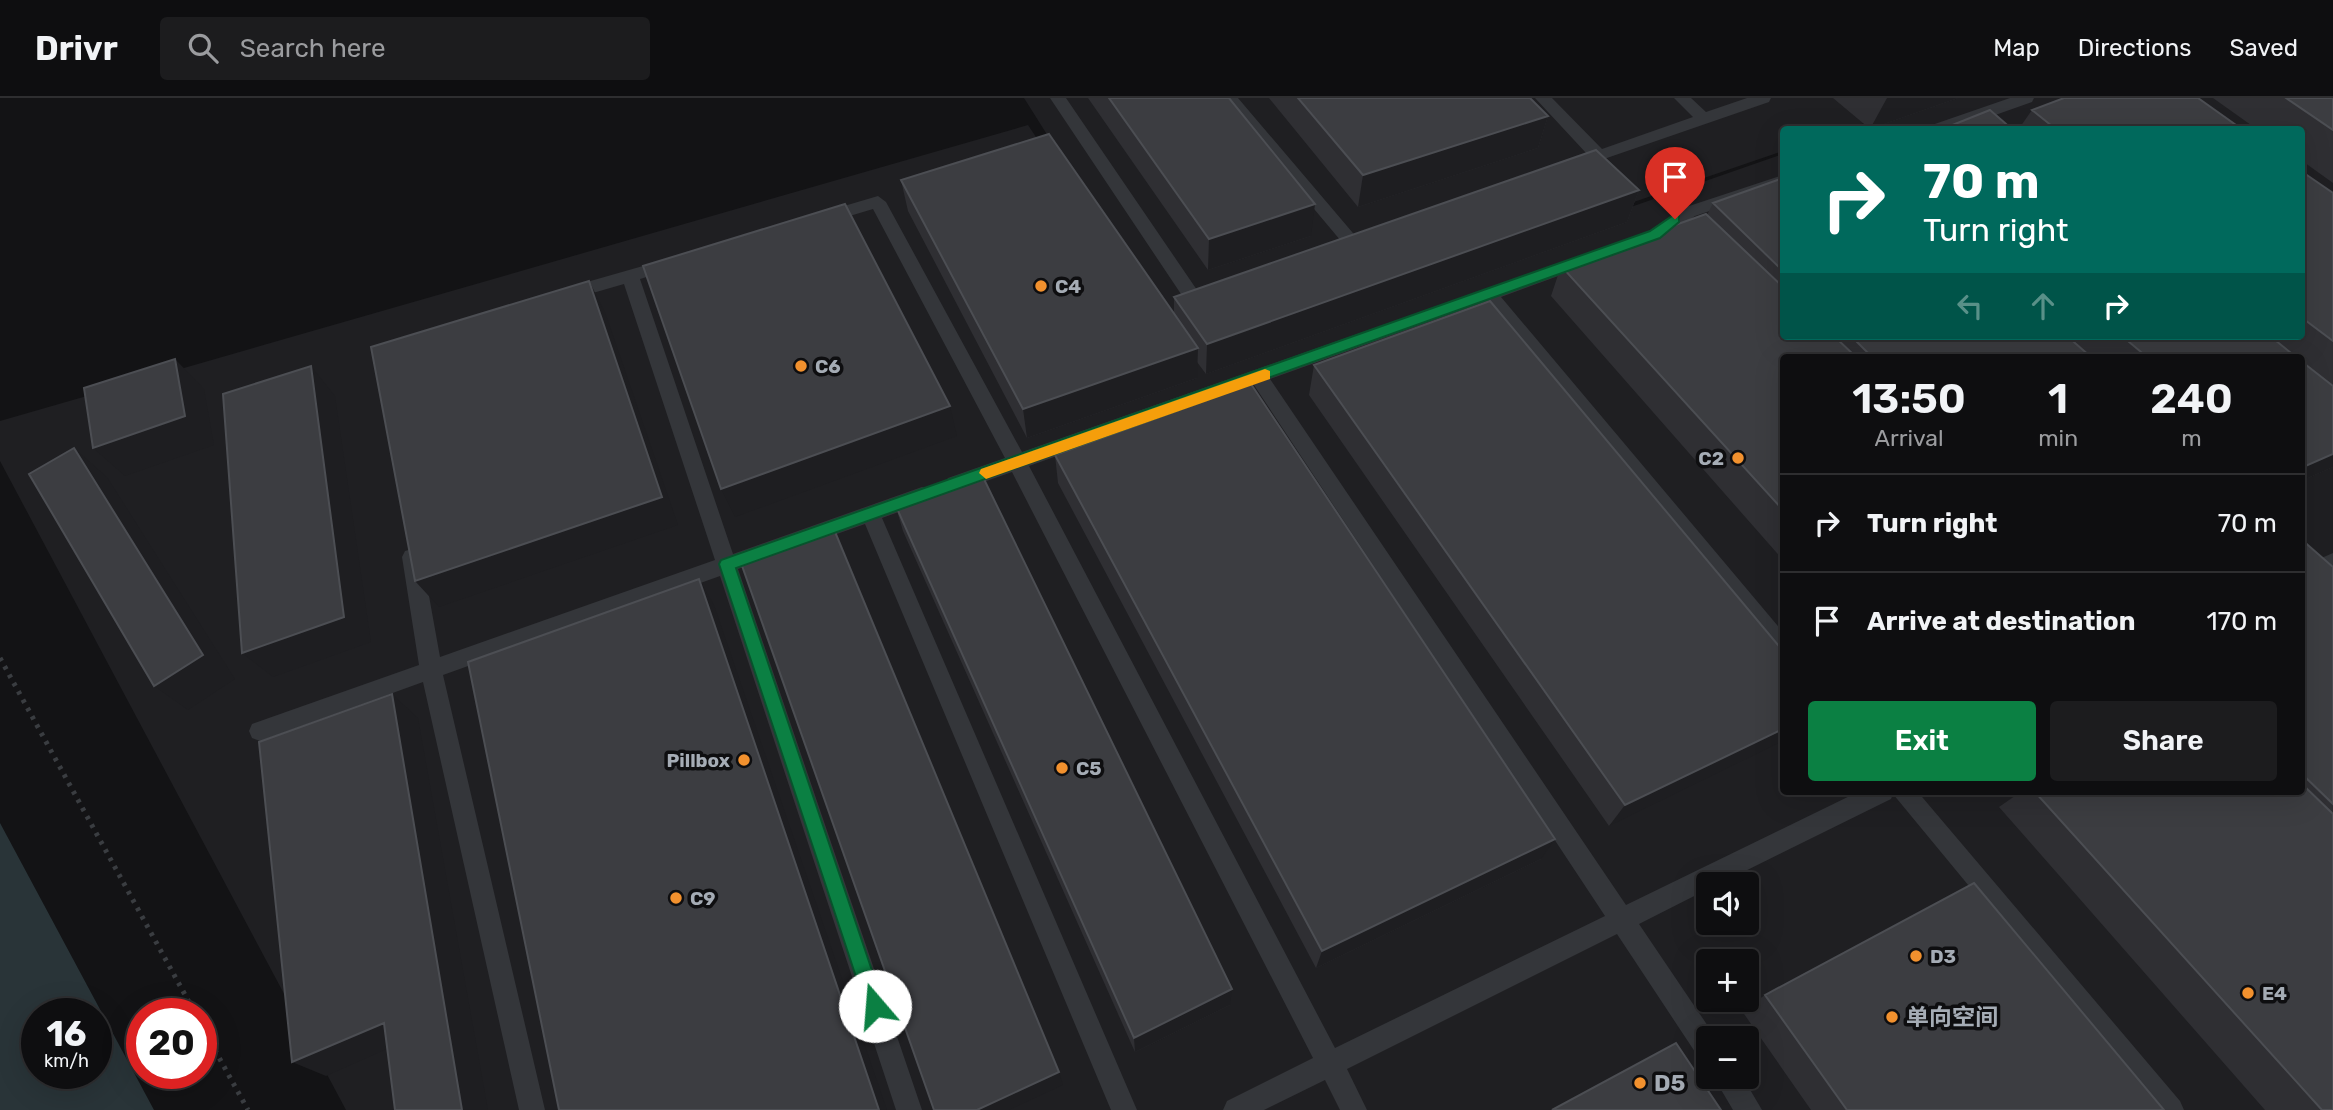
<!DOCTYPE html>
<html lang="en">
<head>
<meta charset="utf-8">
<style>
	body { margin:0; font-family:Rubik,"Noto Sans SC",sans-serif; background:#1c1c1e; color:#f1f3f6; height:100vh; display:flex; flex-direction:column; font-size:26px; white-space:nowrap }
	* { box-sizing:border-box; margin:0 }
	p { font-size:23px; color:#9b9c9f }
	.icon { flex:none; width:38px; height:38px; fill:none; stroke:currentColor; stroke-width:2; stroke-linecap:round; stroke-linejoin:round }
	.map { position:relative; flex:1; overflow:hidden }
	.sheet { position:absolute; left:1780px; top:256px; width:525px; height:441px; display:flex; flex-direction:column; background:#0e0e10; border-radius:7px; box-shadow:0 7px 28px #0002,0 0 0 2px #2e2e30 }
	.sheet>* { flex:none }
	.hud { position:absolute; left:1780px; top:28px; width:525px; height:214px; border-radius:7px; box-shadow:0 7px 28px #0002,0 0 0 2px #2e2e30; background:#00695c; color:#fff; overflow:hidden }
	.buttons { position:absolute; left:1696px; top:774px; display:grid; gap:14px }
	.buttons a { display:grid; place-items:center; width:63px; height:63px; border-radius:7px; background:#0e0e10; box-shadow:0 7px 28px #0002,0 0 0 2px #2e2e30; font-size:35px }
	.speed { position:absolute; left:21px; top:900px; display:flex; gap:14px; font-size:35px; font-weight:700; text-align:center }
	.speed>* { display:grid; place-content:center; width:91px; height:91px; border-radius:50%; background:#0e0e10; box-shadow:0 7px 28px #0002,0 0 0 2px #2e2e30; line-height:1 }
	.speed small { font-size:18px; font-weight:400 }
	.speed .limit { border:10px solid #d22; background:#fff; color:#111 }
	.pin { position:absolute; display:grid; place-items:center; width:60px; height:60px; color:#fff; margin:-72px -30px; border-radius:50% 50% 50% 0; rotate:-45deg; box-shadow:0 0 7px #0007 }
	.pin .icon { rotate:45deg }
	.me { position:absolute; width:77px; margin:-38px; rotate:342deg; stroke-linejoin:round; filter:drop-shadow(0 0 5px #0008) }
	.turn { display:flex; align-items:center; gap:24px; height:147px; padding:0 28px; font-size:32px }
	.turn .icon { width:91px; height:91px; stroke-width:2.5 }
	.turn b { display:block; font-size:49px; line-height:60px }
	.lanes { display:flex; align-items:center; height:66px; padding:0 28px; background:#0003; justify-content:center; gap:35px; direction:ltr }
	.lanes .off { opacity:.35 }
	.eta { display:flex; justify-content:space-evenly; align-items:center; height:119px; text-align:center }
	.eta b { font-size:42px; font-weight:600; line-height:49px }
	.action { display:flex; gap:14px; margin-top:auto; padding:14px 28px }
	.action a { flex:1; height:80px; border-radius:7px; background:#0b8043; color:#fff; font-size:28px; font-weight:600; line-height:80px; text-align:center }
	.action a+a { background:#1c1c1e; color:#f1f3f6 }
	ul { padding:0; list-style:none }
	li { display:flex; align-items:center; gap:21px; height:98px; padding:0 28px; border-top:2px solid #2e2e30 }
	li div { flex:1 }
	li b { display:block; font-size:26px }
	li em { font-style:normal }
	header { display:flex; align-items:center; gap:42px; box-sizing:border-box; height:98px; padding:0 35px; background:#0e0e10; border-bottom:2px solid #2e2e30 }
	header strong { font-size:33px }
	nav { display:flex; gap:38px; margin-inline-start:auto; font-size:24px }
	.search { width:490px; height:63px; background:#1c1c1e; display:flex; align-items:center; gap:18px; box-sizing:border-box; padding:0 24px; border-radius:7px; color:#9b9c9f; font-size:26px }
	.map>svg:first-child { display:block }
</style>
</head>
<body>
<header>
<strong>Drivr</strong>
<div class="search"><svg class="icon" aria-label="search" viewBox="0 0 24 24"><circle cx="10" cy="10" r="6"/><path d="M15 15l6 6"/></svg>Search here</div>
<nav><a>Map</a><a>Directions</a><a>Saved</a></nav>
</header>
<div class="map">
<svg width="2333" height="1012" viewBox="0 0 2333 1012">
	<rect width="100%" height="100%" fill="#131315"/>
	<path fill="#1f1f22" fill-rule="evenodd" d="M1024,0h915l-92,31 -64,1v21l-597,204z
		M1945,0h388v1012h-1987l-346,-649v-40l1028,-296 158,237 597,-208v182h518v-206l-446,-1zM1783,259h518v434h-518zM1708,786h38v38h-38zM1708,863h38v38h-38zM1708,940h38v38h-38z"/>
	<path fill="#293438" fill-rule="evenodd" d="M0,725l154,287h-154zM37,915h59v60h-59z"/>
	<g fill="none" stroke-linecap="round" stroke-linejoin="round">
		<path stroke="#3a3d41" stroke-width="5" stroke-dasharray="3.5 6" stroke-linecap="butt" d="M0,560l195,355
			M201,927l47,85"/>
		<path fill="#34363a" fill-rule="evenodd" d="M1050,0h16l131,192 14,-4 6,1 3,5 -3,5 -24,7 -6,-1z
			M1221,0h17l120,141 3,4 -3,4h-12z
			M1535,0h17l50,51 91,-32 -19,-19h17l15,14 41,-14h24l-2,4 -194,67 -6,-1 -2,-4 2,-4 18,-6z
			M2010,0h24l-2,4 -79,28h-26l2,-4z
			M1783,77v11l-88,30 -34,23 -23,8 -9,-6 3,-4 17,-6 34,-23z
			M878,98l8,6 136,250 557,-196h12l3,4 -3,4 -90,33 282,335v24l-8,-2 -290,-352 -215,77 356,526 234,-114h57l263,310 4,9h-30l-261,-316 -2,5 -172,85h-11v5l-69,35 77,114h-8v24l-9,-4 -82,-124 -270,135 20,41h-27l-15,-30 -61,30h-41l4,-9 86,-43 -301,-586 -57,20 -7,-2 -3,-6 3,-6 57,-20 -132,-249 -50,15 -8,-6 2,-4zM1254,287l351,531 -270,132 -306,-582z
			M671,160l6,2 3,4 -3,4 -37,11 93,275 189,-67 7,2 3,6 -3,6 -47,17 255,592h-26l-246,-586 -127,45 184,541h-26l-176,-534 -277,99 102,435h-26l-96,-428 -163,59 -8,-3 -3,-7 3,-7 167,-59 -17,-108 3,-6 7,-2 7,2 3,6 18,100 275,-97 -91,-276 -59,17 -6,-1 -3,-5 3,-5z
			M2333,455v18l-32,15v-19z
			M1713,978h29l20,34h-29z"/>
	</g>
	<path fill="#2f2f33" d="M1088,0h141l82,138 -103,34z
		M1269,0h261l18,18 -10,32 -180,59z
		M1833,0h125l-88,31z
		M2213,0h120v85l-32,-23v-30h-43z
		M2032,12l211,20h-225z
		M2301,73l32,22v274l-32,14v-124h-518v203l-232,-264 10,-30 146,-51 6,-12 70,-25v158h518z
		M901,82l273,134v-17l465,-107 -12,32 -421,152 -9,-12v16l-170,60 -119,-227z
		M1314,267l469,286 -174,175 -300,-431z
		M1055,357l486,404 -225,109 -258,-485z
		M895,406l335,501 -95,47 -232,-521z
		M2301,441l32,28v543h-68l-266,-303 23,-16h279z
		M1765,897l399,115h-353l-69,-99z"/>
	<path fill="#1e1e21" d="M1887,0h71l-88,31z
		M1548,18l-10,32 -180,59 5,-32z
		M1639,92l-12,32 -421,152 1,-30z
		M1315,106l-4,32 -103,34 1,-31z
		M589,183l16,31 73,213 -239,82 -24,-26z
		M1198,250l-1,30 -170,60 -4,-29z
		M175,261l29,30 10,56 -89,31 -32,-28z
		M311,268l24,30 36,246 -98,35 -31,-24z
		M950,308l7,30 -222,81 -14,-28z
		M74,350l33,29 128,202 -47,31 -34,-24z
		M2333,356v13l-32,14v-13z
		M699,481l15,26 173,505h-8z
		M392,596l26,24 70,392h-26z
		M1783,631v12l-174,85 16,-21z
		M1555,741l-14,20 -225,109 6,-17z
		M1232,891l-2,16 -95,47 -1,-14z
		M384,925l30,14 -88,39 -34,-14z
		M1059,974l4,13 -54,25h-32z"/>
	<path fill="#3c3d41" stroke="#4c4e53" stroke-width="2" d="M1109,0h120l86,106 -106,35z
		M1298,0h232l18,18 -185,59z
		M2064,0h134l45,32h-186l-25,-20z
		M2286,0h47v32z
		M1990,12l23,20h-73z
		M1049,36l149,214 -175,61 -122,-229z
		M1596,52l43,40 -432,154 -33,-47z
		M2301,73l32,22v148l-32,-24z
		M1783,80v93l-70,-68z
		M845,106l105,202 -229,83 -78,-223z
		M1706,116l77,73v49h51l22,21h-73v153l-222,-244z
		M589,183l73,216 -247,84 -44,-234z
		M1490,203l293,350v78l-158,76 -311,-440z
		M1851,238h216l24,21h-219z
		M2122,238h148l26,21h-149z
		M175,261l10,57 -92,32 -9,-60z
		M2301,263l32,25v68l-32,14z
		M311,268l33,251 -102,36 -19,-259z
		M1251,286l304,455 -233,112 -267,-496z
		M74,350l129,207 -49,31 -125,-212z
		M981,375l251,516 -98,49 -239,-534z
		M833,429l226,545 -82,38h-43l-194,-550z
		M2301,441l32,28v237l-32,-31z
		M699,481l180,531h-320l-91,-448z
		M392,596l70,416h-67l-11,-87 -92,39 -33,-320z
		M2301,685l32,31v296h-11l-288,-319h267z
		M1974,785l190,227h-317l-82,-115z
		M1676,945l45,67h-169z"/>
	<path fill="#0b8043" stroke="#07532c" stroke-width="2" d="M1675,116l4,2v6l-19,16 -924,330 148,438 -3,7 -6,3 -7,-3 -149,-449 2,-4 929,-329z"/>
	<path fill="#f59e0b" d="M1265,271l5,2v8l-284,100 -7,-6 2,-4z"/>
	<g fill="#f2912e" stroke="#0e0e10" stroke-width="2.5">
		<circle cx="1041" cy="188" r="7"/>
		<circle cx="801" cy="268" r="7"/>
		<circle cx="1738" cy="360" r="7"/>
		<circle cx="744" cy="662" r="7"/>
		<circle cx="1062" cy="670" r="7"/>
		<circle cx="676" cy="800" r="7"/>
		<circle cx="1916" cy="858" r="7"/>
		<circle cx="2248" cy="895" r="7"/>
		<circle cx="1892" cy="919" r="7"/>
		<circle cx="1640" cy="985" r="7"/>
	</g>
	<g text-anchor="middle" stroke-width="7" stroke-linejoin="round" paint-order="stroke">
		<g font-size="19" font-weight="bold" fill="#a5acb5" stroke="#0e0e10" text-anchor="start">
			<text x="1055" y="195">C4</text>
			<text x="815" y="275">C6</text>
			<text x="1724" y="367" text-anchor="end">C2</text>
			<text x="730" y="669" text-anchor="end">Pillbox</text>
			<text x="1076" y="677">C5</text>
			<text x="690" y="807">C9</text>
			<text x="1930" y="865">D3</text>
			<text x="2262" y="902">E4</text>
		</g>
		<g font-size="23" font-weight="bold" fill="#a5acb5" stroke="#0e0e10" text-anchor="start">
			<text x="1906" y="927">单向空间</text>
			<text x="1654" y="993">D5</text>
		</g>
	</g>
</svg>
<div class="buttons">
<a><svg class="icon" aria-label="sound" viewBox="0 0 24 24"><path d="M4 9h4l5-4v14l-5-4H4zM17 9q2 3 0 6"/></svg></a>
<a>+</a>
<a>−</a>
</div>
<div class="speed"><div>16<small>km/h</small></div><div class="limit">20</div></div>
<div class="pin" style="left:1675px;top:121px;background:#d93025"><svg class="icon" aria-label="arrive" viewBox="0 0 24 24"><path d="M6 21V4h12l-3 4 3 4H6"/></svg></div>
<svg class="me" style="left:875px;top:908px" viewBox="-20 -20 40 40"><circle r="19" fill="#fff"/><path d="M0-13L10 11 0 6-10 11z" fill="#0b8043"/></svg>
<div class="hud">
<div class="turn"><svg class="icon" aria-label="right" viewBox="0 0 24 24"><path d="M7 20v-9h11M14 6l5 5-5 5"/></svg><div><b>70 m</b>Turn right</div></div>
<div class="lanes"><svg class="icon off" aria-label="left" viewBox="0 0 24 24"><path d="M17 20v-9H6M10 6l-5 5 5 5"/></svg><svg class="icon off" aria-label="ahead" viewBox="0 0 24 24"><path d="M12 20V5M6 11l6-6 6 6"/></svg><svg class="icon" aria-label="right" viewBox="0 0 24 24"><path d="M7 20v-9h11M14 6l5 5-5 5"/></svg></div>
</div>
<section class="sheet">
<div class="eta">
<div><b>13:50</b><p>Arrival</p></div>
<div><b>1</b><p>min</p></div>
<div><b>240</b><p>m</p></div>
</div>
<ul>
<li><svg class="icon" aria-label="right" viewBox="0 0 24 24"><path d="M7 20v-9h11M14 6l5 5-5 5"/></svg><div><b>Turn right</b></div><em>70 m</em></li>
<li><svg class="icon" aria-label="arrive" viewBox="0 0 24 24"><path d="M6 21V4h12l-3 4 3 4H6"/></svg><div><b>Arrive at destination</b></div><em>170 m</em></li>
</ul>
<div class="action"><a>Exit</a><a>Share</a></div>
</section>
</div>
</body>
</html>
